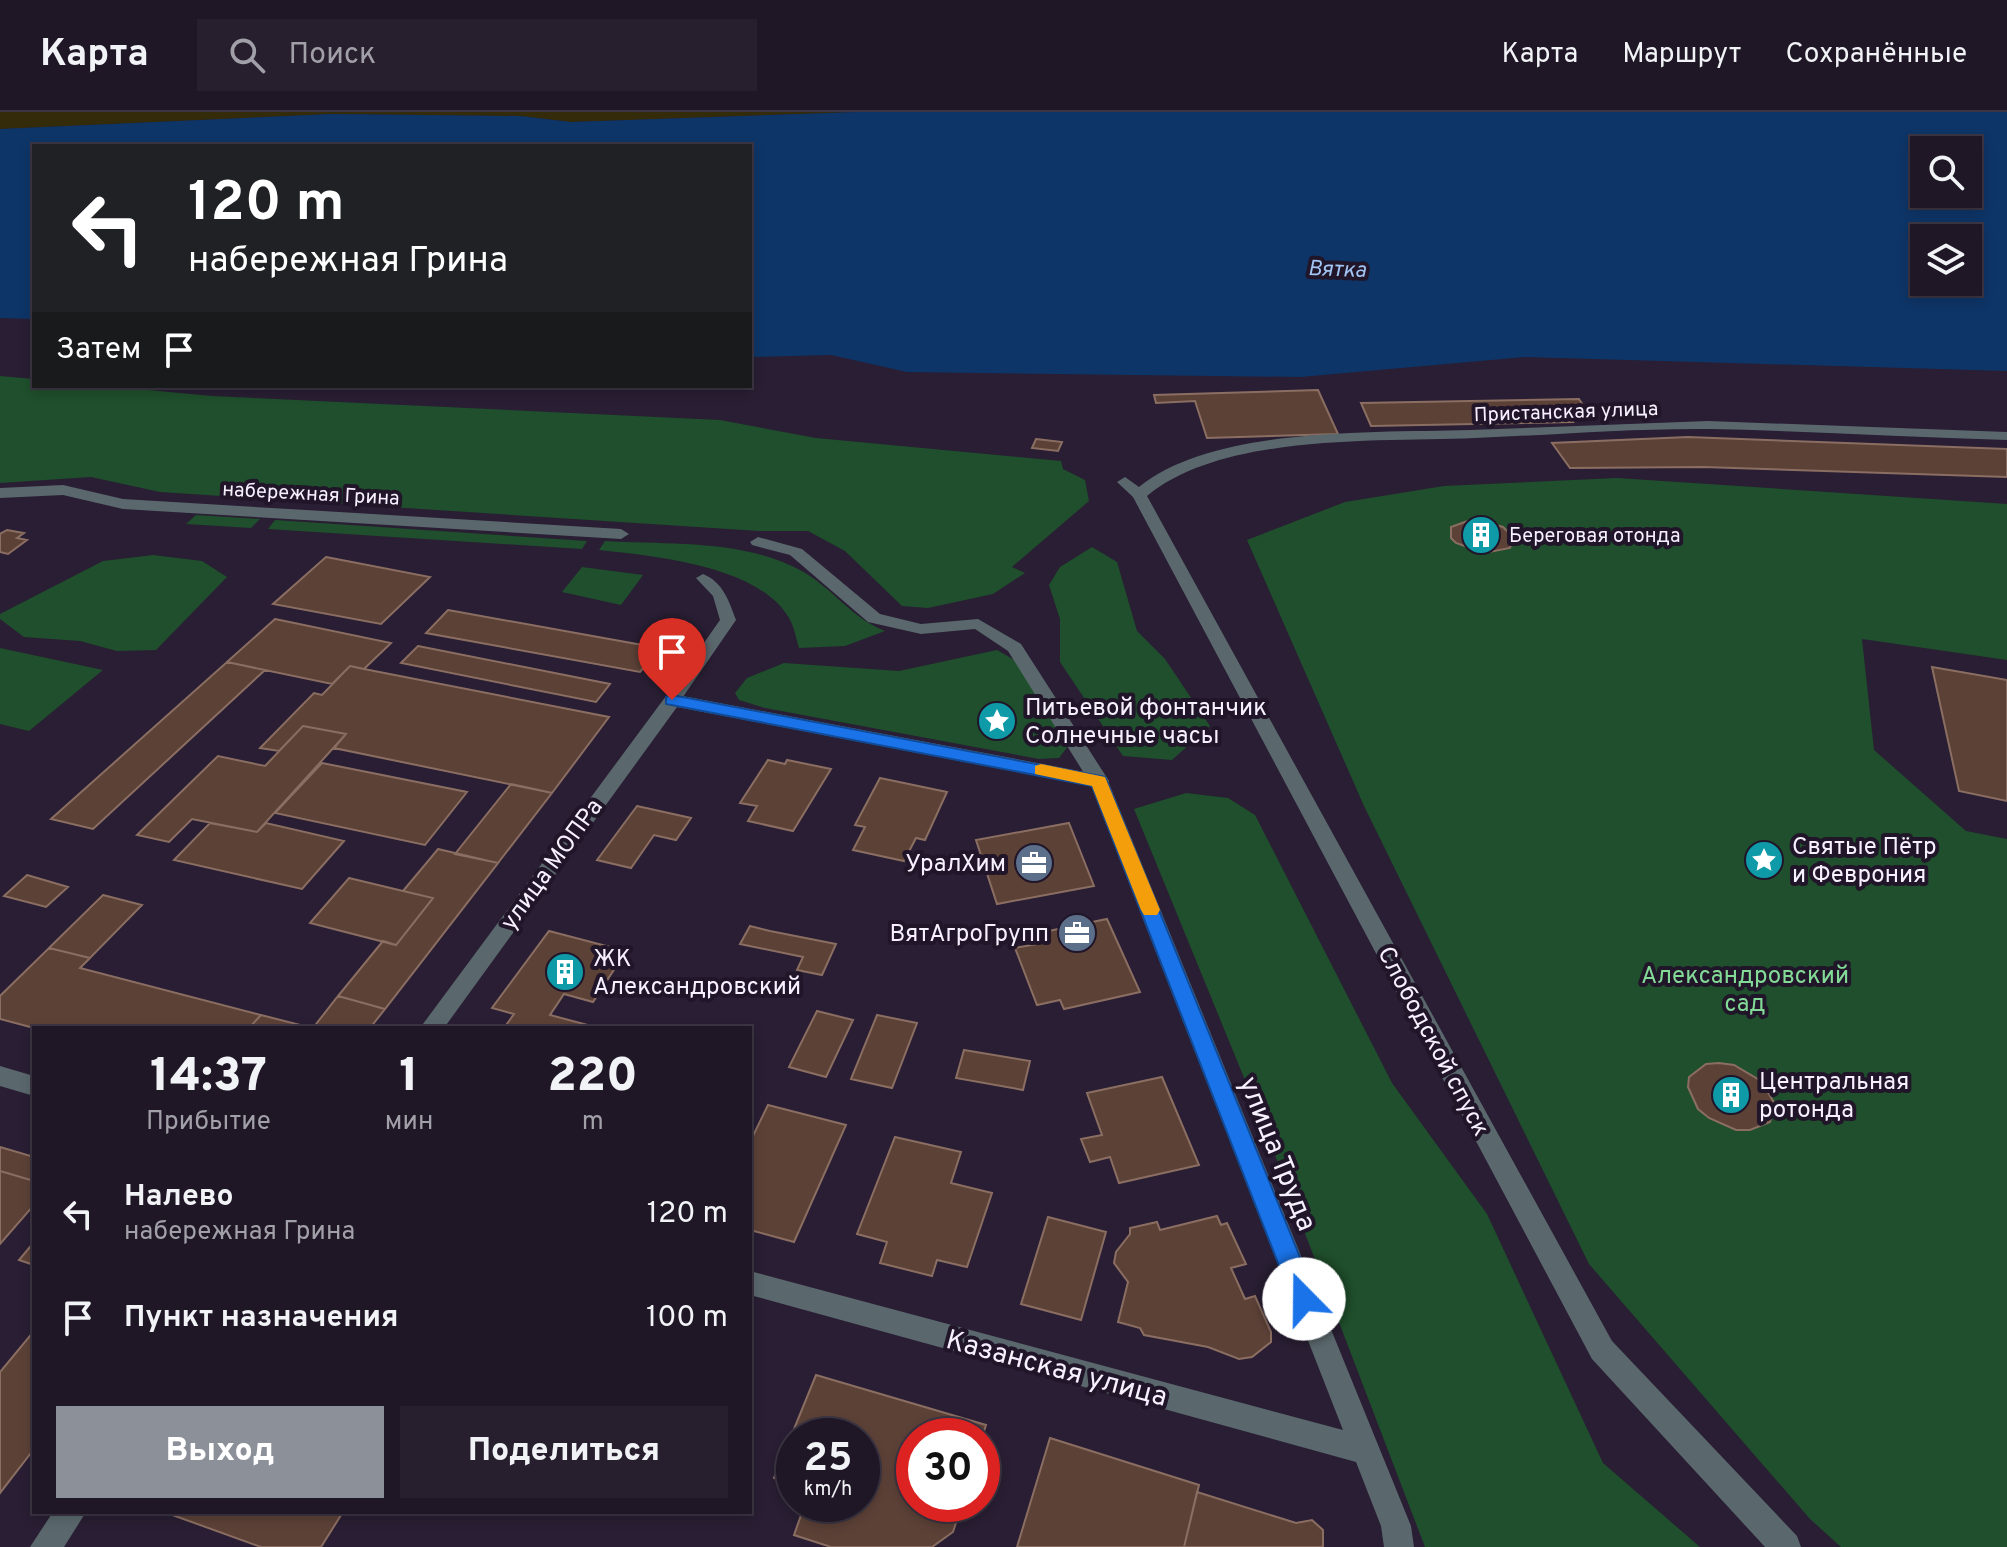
<!DOCTYPE html>
<html lang="ru">
<head>
<meta charset="utf-8">
<style>
	body { margin:0; font-family:Overpass,sans-serif; background:#271f2e; color:#f1f3f6; height:100vh; display:flex; flex-direction:column; font-size:30px; white-space:nowrap }
	* { box-sizing:border-box; margin:0 }
	p { font-size:26px; color:#a19fa7 }
	.icon { flex:none; width:44px; height:44px; fill:none; stroke:currentColor; stroke-width:2; stroke-linecap:round; stroke-linejoin:round }
	.map { position:relative; flex:1; overflow:hidden }
	.sheet { position:absolute; left:32px; top:914px; width:720px; height:488px; display:flex; flex-direction:column; background:#1f1626; border-radius:0px; box-shadow:0 4px 12px #0003,0 0 0 2px #3c3543 }
	.sheet>* { flex:none }
	.top-card { position:absolute; left:32px; top:32px; width:720px; height:244px; border-radius:0px; box-shadow:0 4px 12px #0003,0 0 0 2px #3c3543; background:#202124; color:#fff; overflow:hidden }
	.controls { position:absolute; left:1910px; top:24px; display:grid; gap:16px }
	.controls a { display:grid; place-items:center; width:72px; height:72px; border-radius:0px; background:#1f1626; box-shadow:0 4px 12px #0003,0 0 0 2px #3c3543; font-size:40px }
	.speed { position:absolute; left:776px; top:1306px; display:flex; gap:16px; font-size:40px; font-weight:700; text-align:center }
	.speed>* { display:grid; place-content:center; width:104px; height:104px; border-radius:50%; background:#1f1626; box-shadow:0 4px 12px #0003,0 0 0 2px #3c3543; line-height:1 }
	.speed small { font-size:20px; font-weight:400 }
	.speed .limit { border:12px solid #d22; background:#fff; color:#111 }
	.pin { position:absolute; display:grid; place-items:center; width:68px; height:68px; color:#fff; margin:-82px -34px; border-radius:50% 50% 50% 0; rotate:-45deg; box-shadow:0 0 8px #0007 }
	.pin .icon { rotate:45deg }
	.me { position:absolute; width:88px; margin:-44px; rotate:338deg; stroke-linejoin:round; filter:drop-shadow(0 0 6px #0008) }
	.turn { display:flex; align-items:center; gap:28px; height:168px; padding:0 24px; font-size:36px }
	.turn .icon { width:104px; height:104px; stroke-width:2.5 }
	.turn b { display:block; font-size:56px; line-height:68px }
	.then { display:flex; align-items:center; height:76px; padding:0 24px; background:#0003; gap:16px; font-size:30px }
	.eta { display:flex; justify-content:space-evenly; align-items:center; height:136px; text-align:center }
	.eta b { font-size:48px; font-weight:800; line-height:56px }
	.cta { display:flex; gap:16px; margin-top:auto; padding:16px 24px }
	.cta a { flex:1; height:92px; border-radius:0px; background:#8c9099; color:#fff; font-size:32px; font-weight:800; line-height:92px; text-align:center }
	.cta a+a { background:#271f2e; color:#f1f3f6 }
	ul { padding:0; list-style:none }
	li { display:flex; align-items:center; gap:24px; height:104px; padding:0 24px }
	li div { flex:1 }
	li b { display:block; font-size:30px }
	li em { font-style:normal }
	header { display:flex; align-items:center; gap:48px; box-sizing:border-box; height:112px; padding:0 40px; background:#1f1626; border-bottom:2px solid #3c3543 }
	header strong { font-size:38px }
	nav { display:flex; gap:44px; margin-inline-start:auto; font-size:28px }
	.search { width:560px; height:72px; background:#271f2e; display:flex; align-items:center; gap:20px; box-sizing:border-box; padding:0 28px; border-radius:0px; color:#a19fa7; font-size:30px }
	.map>svg:first-child { display:block }
</style>
</head>
<body>
<header>
<strong>Карта</strong>
<div class="search"><svg class="icon" aria-label="search" viewBox="0 0 24 24"><circle cx="10" cy="10" r="6"/><path d="M15 15l6 6"/></svg>Поиск</div>
<nav><a>Карта</a><a>Маршрут</a><a>Сохранённые</a></nav>
</header>
<div class="map">
<svg width="2007" height="1435" viewBox="0 0 2007 1435">
	<rect width="100%" height="100%" fill="#291e33"/>
	<path fill="#1f4f2c" d="M0,264l34,3v7h72l106,10 508,24 96,18 245,23 2,8 22,11 4,21 -77,66 13,6 -32,21 -65,14 -26,-2 -57,-55 -37,-20h-49l-599,-39 -69,-15 -91,6z
		M1617,366l390,26v156l-145,-21 12,111 92,81 41,8v708h-166l-31,-28 -221,-255 -225,-458 -117,-266 98,-38 99,-16z
		M196,403l64,4 -9,9 -65,-4z
		M275,408l312,21 -5,8 -314,-20z
		M605,429c64,4 137,-2 195,29 32,17 51,48 85,61l-40,15 -46,2c-3,-10 -5,-22 -10,-30 -31,-53 -136,-62 -190,-68z
		M1092,435l25,15 20,69 28,28 45,67 -38,34 -49,-4 -63,-94v-43l-11,-34 11,-18z
		M153,443l49,6 25,16 -71,73 -39,1 -37,-10 -56,-4 -24,-18v-5l103,-53z
		M582,455l61,8 -22,30 -59,-13z
		M0,536l103,22 -74,61 -29,-7z
		M997,538l19,11 52,85 -9,12 -20,1 -274,-51 -26,-8 -4,-7 12,-15 37,-15 115,8z
		M1186,681l42,5 27,17 137,268 95,131 116,249 97,84h-275l-160,-418 -131,-320z"/>
	<path fill="#332b0a" d="M0,0h857l-286,10 -51,-6 -188,-2 -332,15z"/>
	<path fill="#0e3567" fill-rule="evenodd" d="M857,0h1150v259l-482,-14 -225,20 -393,-5 -76,-17 -81,2v-211h-716v173l-34,-1v-189l332,-15 188,2 51,6zM1924,38h44v44h-44zM1924,126h44v44h-44z"/>
	<path fill="#5c4137" stroke="#8b6e62" stroke-width="2" d="M1318,278l20,44 -131,4 -12,-37 -39,2 -2,-8z
		M1579,287l10,15h-21l5,8 -202,4 -10,-23z
		M1688,325l319,12v28l-304,-10 -133,1 -18,-25z
		M1036,327l26,3 -4,9 -26,-3z
		M1473,407l30,8 10,10 -3,11 -26,5 -28,-10 -5,-5v-11z
		M7,418l17,3 -7,5 10,2 -19,14 -8,-2v-18z
		M326,445l104,20 -49,47 -108,-20z
		M448,498l211,38 -19,24 -214,-39z
		M275,507l116,24 -27,26 -14,-3 -18,18 -105,-22z
		M418,534l192,38 -14,18 -195,-39z
		M227,550l38,8 -172,159 -42,-10z
		M350,554l14,3 245,48 -57,76 -218,-45 12,-14 -43,-8 -24,25 -19,-3 54,-55 8,2z
		M1932,555l75,13v121l-48,-10z
		M303,614l43,8 -89,98 -65,-13 -23,23 -32,-7 81,-79 47,10z
		M768,648l17,4 2,-4 44,9 -38,62 -45,-10 9,-15 -17,-3z
		M322,651l145,29 -42,53 -150,-32z
		M880,666l67,14 -22,48 -9,-2 -12,23 -51,-11 12,-23 -10,-2z
		M511,672l41,9 -54,70 -43,-9z
		M637,694l54,12 -15,22 -22,-5 -23,33 -34,-8z
		M210,711l47,9 9,-9 78,18 -42,48 -128,-29z
		M1069,711l25,63 -97,18 -21,-64z
		M438,737l60,14 -113,146 -47,-13 45,-55 13,4 37,-47 -30,-7z
		M27,763l41,12 -22,20 -42,-11z
		M349,766l54,13 30,7 -37,47 -86,-22z
		M103,783l39,10 -52,53 -41,-10z
		M1107,807l33,73 -76,17 -4,-9 -23,5 -22,-57 22,-4 -3,-10z
		M750,814l20,5 66,13 -14,31 -25,-5 6,-13 -63,-13z
		M549,819l77,20 -33,51 -29,-8 -14,21 49,13h-95l10,-14 -22,-6z
		M49,836l41,10 -10,10 181,47 -12,13h-215l-34,-9v-23z
		M338,884l47,13 -15,19h-57z
		M817,899l36,9 -27,57 -37,-10z
		M261,903l51,13h-63z
		M877,903l40,8 -25,65 -41,-9z
		M964,938l66,11 -7,29 -67,-12z
		M1719,951l15,2 27,16 14,23 -5,18 -20,8h-14l-27,-12 -11,-9 -10,-22 1,-10 17,-13z
		M1162,965l37,88 -80,18 -9,-26 -20,5 -9,-23 21,-4 -15,-42z
		M768,993l78,20 -52,117 -44,-12v-88z
		M895,1025l66,15 -10,31 41,10 -25,74 -30,-7 -5,16 -52,-13 7,-21 -30,-8z
		M0,1035l34,10v24l-34,-10z
		M0,1059l34,10v24l-34,39z
		M1217,1104l4,9 6,-2 19,41 -15,4 14,31 10,-3 16,36v10l-19,15 -13,2 -31,-12 -64,-12 -4,-7 -22,-6 10,-40 -14,-19 2,-11 14,-18v-6l27,-6 3,8z
		M1048,1105l58,15 -25,88 -60,-16z
		M34,1130v23l-15,-5z
		M34,1219v118l-34,44v-121z
		M816,1263l170,50 -4,13 -68,-2v68h48l-9,28 -21,15h-101l-37,-12 11,-31h57v-68h-68v49l-20,-7z
		M1050,1326l149,47 -15,62h-167z
		M1197,1380l99,31 16,-3 11,10v17h-139z
		M164,1400h179l-22,35h-60z"/>
	<g fill="none" stroke-linecap="round" stroke-linejoin="round">
		<path fill="#5a686d" fill-rule="evenodd" d="M703,462c20,8 26,27 33,46l-58,84 -6,1 -8,-5 56,-80 -7,-24 -17,-18z"/>
		<path fill="#5a686d" fill-rule="evenodd" d="M63,373l60,14 498,30 8,5 -8,5 -498,-30 -60,-14 -63,3v-10z
			M758,425l44,12 78,65 41,10 57,-5 43,25 88,137 -3,5h-14l-84,-135 -33,-22 -54,5 -53,-12 -78,-67 -38,-10 -2,-3z"/>
		<path fill="#5a686d" fill-rule="evenodd" d="M1708,309l299,11v8c-99,-3 -198,-9 -296,-11 -78,-1 -158,6 -236,9 -96,4 -252,-5 -328,58l465,845 185,195 4,11h-36l-173,-188 -459,-862 -16,-15 8,-5 14,10c75,-61 238,-54 331,-57 80,-3 159,-6 238,-9z
			M672,582l434,82 305,750 3,21h-30l-3,-21 -25,-64 -606,-167v-24l593,159 -252,-644 -414,-79 -233,321h-24l246,-332z
			M0,954l34,10v20l-34,-10z
			M53,1400h33l-22,35h-34z"/>
	</g>
	<path fill="#1a73e8" stroke="#114b97" stroke-width="2" d="M672,583l433,82 212,522 -4,8 -9,3 -8,-3 -4,-8 -200,-513 -426,-82v-7z"/>
	<path fill="#f59e0b" d="M1041,652l64,13 55,133 -3,5h-13l-3,-5 -49,-124 -57,-12v-8z"/>
	<defs>
		<g id="building-disc" transform="scale(2)"><circle r="9.5" fill="#0f9aa8" stroke="#201529"/><path d="M-4-6H4V6H1V3H-1V6H-4ZM-2.5-4.3h1.7v1.8h-1.7ZM.8-4.3h1.7v1.8H.8ZM-2.5-1h1.7V.8h-1.7ZM.8-1h1.7V.8H.8Z" fill="#fff"/></g>
		<g id="sight-disc" transform="scale(2)"><circle r="9.5" fill="#0f9aa8" stroke="#201529"/><path d="M0-6L1.8-2.2L6-1.7L2.9 1.2L3.7 5.4L0 3.3L-3.7 5.4L-2.9 1.2L-6-1.7L-1.8-2.2Z" fill="#fff"/></g>
		<g id="office-disc" transform="scale(2)"><circle r="9.5" fill="#5c6f8a" stroke="#201529"/><path d="M-6-3h4V-5.5h4V-3h4V5H-6ZM-1-4.5V-3h2v-1.5ZM-6 0V1H6V0Z" fill="#fff"/></g>
	</defs>
	<g fill-rule="evenodd">
		<use href="#building-disc" x="1481" y="423"/>
		<use href="#sight-disc" x="997" y="609"/>
		<use href="#sight-disc" x="1764" y="748"/>
		<use href="#office-disc" x="1034" y="751"/>
		<use href="#office-disc" x="1077" y="821"/>
		<use href="#building-disc" x="565" y="860"/>
		<use href="#building-disc" x="1731" y="983"/>
	</g>
	<g text-anchor="middle" stroke-width="8" stroke-linejoin="round" paint-order="stroke">
		<g font-size="20" fill="#f7f0fe" stroke="#201529">
			<text transform="translate(1566 299) rotate(-2)" y="7">Пристанская улица</text>
			<text transform="translate(311 381) rotate(3)" y="7">набережная Грина</text>
		</g>
		<g font-size="20" fill="#f7f0fe" stroke="#201529" text-anchor="start">
			<text x="1509" y="430">Береговая отонда</text>
		</g>
		<g font-size="22" font-style="italic" fill="#a2c5f4" stroke="#201529">
			<text transform="translate(1337 156) rotate(2)" y="8">Вятка</text>
		</g>
		<g font-size="24" fill="#f7f0fe" stroke="#201529" text-anchor="start">
			<text x="1025" y="603">Питьевой фонтанчик<tspan x="1025" dy="28">Солнечные часы</tspan></text>
			<text x="1792" y="742">Святые Пётр<tspan x="1792" dy="28">и Феврония</tspan></text>
			<text x="1006" y="759" text-anchor="end">УралХим</text>
			<text x="1049" y="829" text-anchor="end">ВятАгроГрупп</text>
			<text x="593" y="854">ЖК<tspan x="593" dy="28">Александровский</tspan></text>
			<text x="1759" y="977">Центральная<tspan x="1759" dy="28">ротонда</tspan></text>
		</g>
		<g font-size="24" fill="#f7f0fe" stroke="#201529">
			<text transform="translate(551 752) rotate(-54)" y="8">улица МОПРа</text>
			<text transform="translate(1434 929) rotate(62)" y="8">Слободской спуск</text>
		</g>
		<g font-size="24" fill="#83da97" stroke="#201529">
			<text x="1745" y="871">Александровский<tspan x="1745" dy="28">сад</tspan></text>
		</g>
		<g font-size="28" fill="#f7f0fe" stroke="#201529">
			<text transform="translate(1279 1041) rotate(68)" y="10">улица Труда</text>
			<text transform="translate(1057 1255) rotate(15)" y="10">Казанская улица</text>
		</g>
	</g>
</svg>
<div class="controls">
<a><svg class="icon" aria-label="search" viewBox="0 0 24 24"><circle cx="10" cy="10" r="6"/><path d="M15 15l6 6"/></svg></a>
<a><svg class="icon" aria-label="layers" viewBox="0 0 24 24"><path d="M12 4l9 5-9 5-9-5zM3 14l9 5 9-5"/></svg></a>
</div>
<div class="speed"><div>25<small>km/h</small></div><div class="limit">30</div></div>
<div class="pin" style="left:672px;top:588px;background:#d93025"><svg class="icon" aria-label="arrive" viewBox="0 0 24 24"><path d="M6 21V4h12l-3 4 3 4H6"/></svg></div>
<svg class="me" style="left:1304px;top:1187px" viewBox="-20 -20 40 40"><circle r="19" fill="#fff"/><path d="M0-13L10 11 0 6-10 11z" fill="#1a73e8"/></svg>
<div class="top-card">
<div class="turn"><svg class="icon" aria-label="left" viewBox="0 0 24 24"><path d="M17 20v-9H6M10 6l-5 5 5 5"/></svg><div><b>120 m</b>набережная Грина</div></div>
<div class="then">Затем<svg class="icon" aria-label="arrive" viewBox="0 0 24 24"><path d="M6 21V4h12l-3 4 3 4H6"/></svg></div>
</div>
<section class="sheet">
<div class="eta">
<div><b>14:37</b><p>Прибытие</p></div>
<div><b>1</b><p>мин</p></div>
<div><b>220</b><p>m</p></div>
</div>
<ul>
<li><svg class="icon" aria-label="left" viewBox="0 0 24 24"><path d="M17 20v-9H6M10 6l-5 5 5 5"/></svg><div><b>Налево</b><p>набережная Грина</p></div><em>120 m</em></li>
<li><svg class="icon" aria-label="arrive" viewBox="0 0 24 24"><path d="M6 21V4h12l-3 4 3 4H6"/></svg><div><b>Пункт назначения</b></div><em>100 m</em></li>
</ul>
<div class="cta"><a>Выход</a><a>Поделиться</a></div>
</section>
</div>
</body>
</html>
